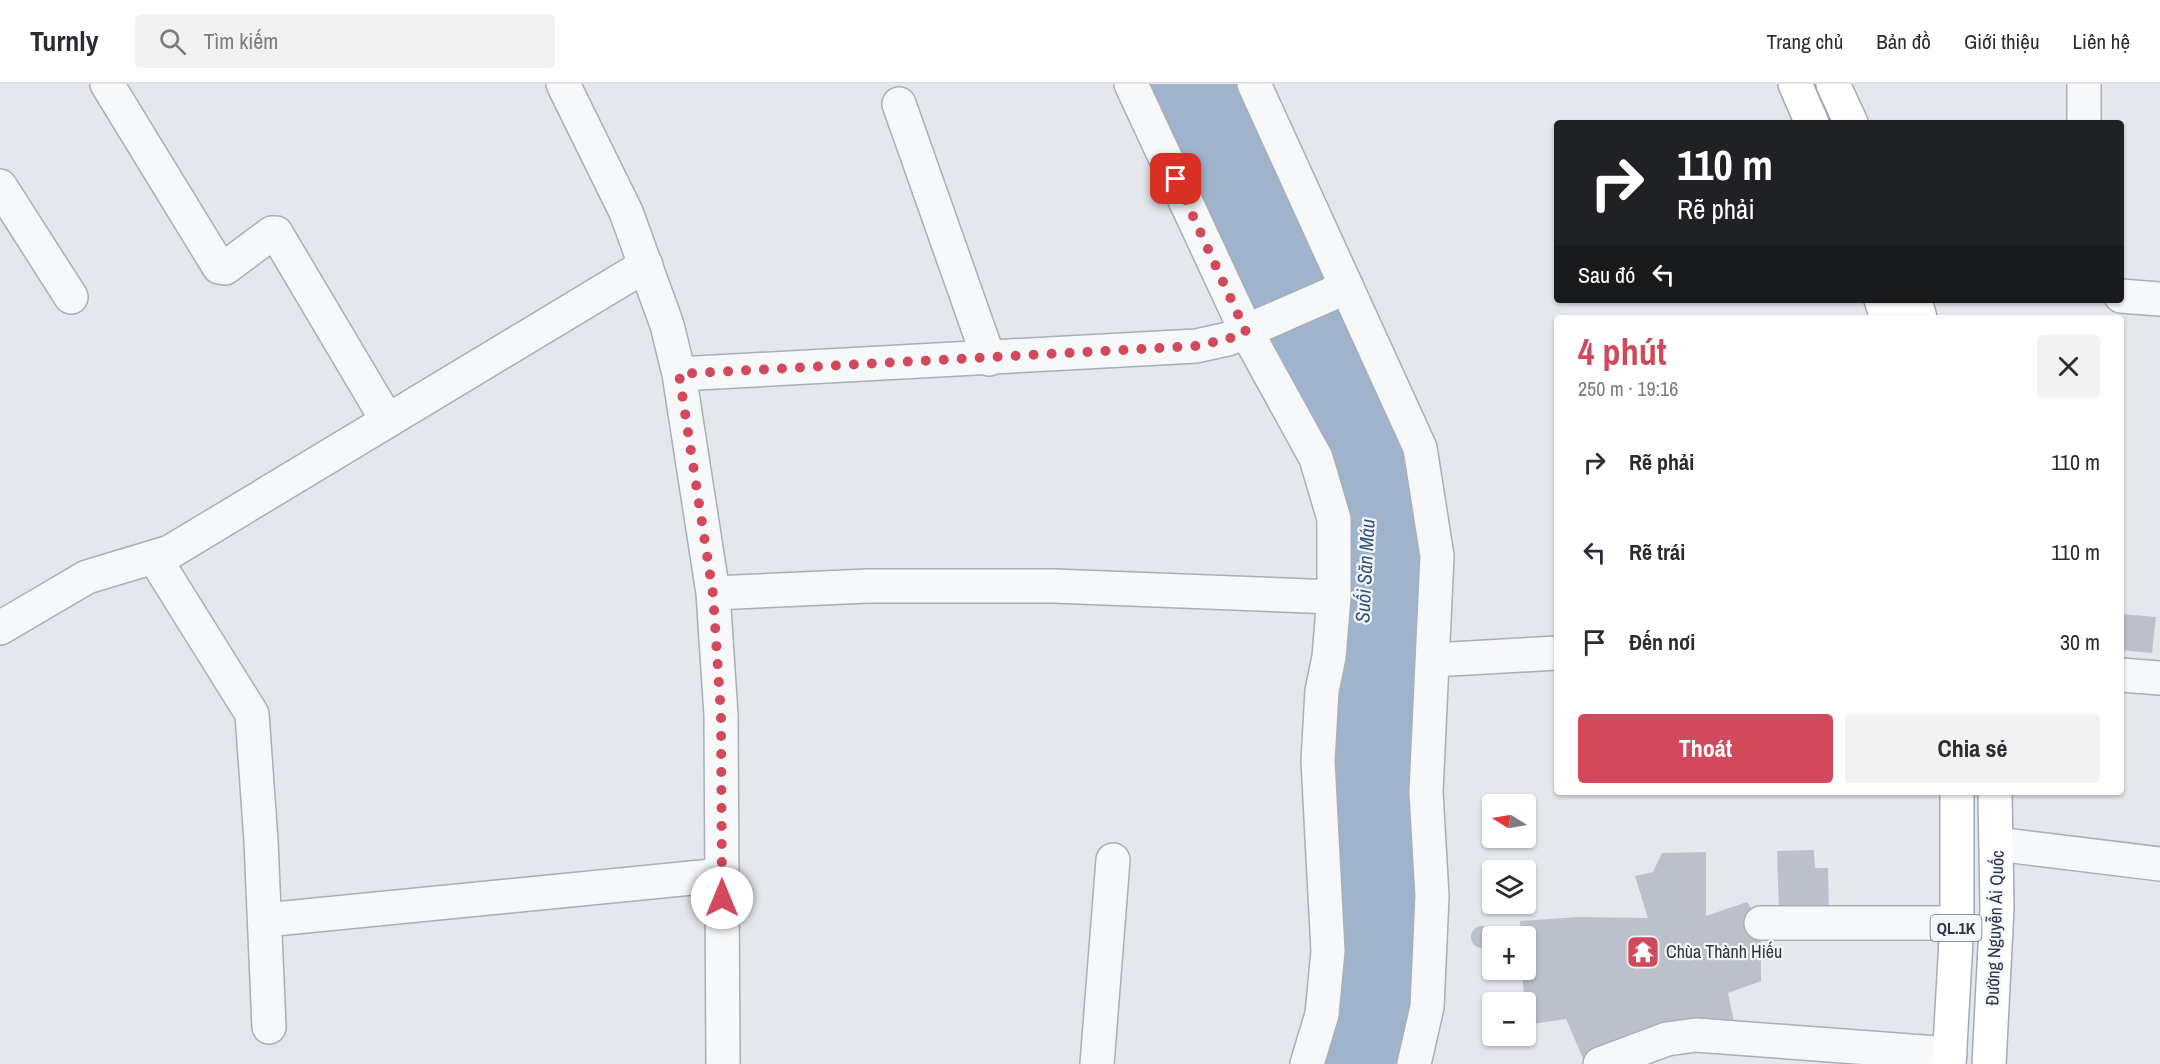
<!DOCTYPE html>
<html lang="vi">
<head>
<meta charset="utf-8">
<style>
	body { margin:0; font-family:"Archivo Narrow",sans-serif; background:#f2f2f3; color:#2b2b33; height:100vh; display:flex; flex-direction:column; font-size:22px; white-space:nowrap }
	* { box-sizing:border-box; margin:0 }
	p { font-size:20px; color:#7c7c81 }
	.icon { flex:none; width:33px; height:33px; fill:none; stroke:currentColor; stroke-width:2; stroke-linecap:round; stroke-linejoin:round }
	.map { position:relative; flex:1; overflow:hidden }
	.side { position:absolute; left:1554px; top:231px; width:570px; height:480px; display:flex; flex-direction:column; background:#fff; border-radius:6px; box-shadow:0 2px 4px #0004 }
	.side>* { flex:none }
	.banner { position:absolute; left:1554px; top:36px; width:570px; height:183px; border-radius:6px; box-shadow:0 2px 4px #0004; background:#202124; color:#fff; overflow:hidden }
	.needle { width:39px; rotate:281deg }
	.fabs { position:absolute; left:1482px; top:710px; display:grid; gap:12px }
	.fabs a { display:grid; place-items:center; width:54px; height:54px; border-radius:6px; background:#fff; box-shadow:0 2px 4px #0004; font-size:30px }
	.pin { position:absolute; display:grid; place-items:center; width:51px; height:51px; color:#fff; margin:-26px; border-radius:12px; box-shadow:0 3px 9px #0006 }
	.me { position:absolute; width:66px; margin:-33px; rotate:0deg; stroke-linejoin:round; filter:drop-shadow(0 0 4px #0008) }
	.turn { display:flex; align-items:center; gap:21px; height:126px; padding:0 24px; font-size:27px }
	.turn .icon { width:78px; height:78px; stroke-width:2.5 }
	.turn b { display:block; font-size:42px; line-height:51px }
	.then { display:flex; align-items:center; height:57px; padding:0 24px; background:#0003; gap:12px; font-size:22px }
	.round { display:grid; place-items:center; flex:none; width:63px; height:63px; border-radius:6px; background:#f2f2f3 }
	.head { display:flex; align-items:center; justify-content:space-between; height:102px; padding:0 24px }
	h1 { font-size:36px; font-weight:700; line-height:45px; color:#d1495b }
	.button { display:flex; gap:12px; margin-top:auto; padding:12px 24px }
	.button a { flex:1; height:69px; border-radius:6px; background:#d1495b; color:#fff; font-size:24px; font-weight:700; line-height:69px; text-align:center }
	.button a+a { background:#f2f2f3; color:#2b2b33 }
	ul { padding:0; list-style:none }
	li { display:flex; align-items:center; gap:18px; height:90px; padding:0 24px }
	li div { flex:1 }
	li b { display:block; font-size:22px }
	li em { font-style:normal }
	header { display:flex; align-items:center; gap:36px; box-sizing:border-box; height:84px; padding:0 30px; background:#fff; border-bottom:2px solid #e1e1e2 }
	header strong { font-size:28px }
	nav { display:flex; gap:33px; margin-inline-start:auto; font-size:21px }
	.search { width:420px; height:54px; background:#f2f2f3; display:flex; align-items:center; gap:15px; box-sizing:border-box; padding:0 21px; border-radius:6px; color:#7c7c81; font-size:22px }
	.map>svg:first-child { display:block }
</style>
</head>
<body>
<header>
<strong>Turnly</strong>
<div class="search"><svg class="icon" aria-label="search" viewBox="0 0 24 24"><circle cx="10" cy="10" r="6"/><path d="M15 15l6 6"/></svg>Tìm kiếm</div>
<nav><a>Trang chủ</a><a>Bản đồ</a><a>Giới thiệu</a><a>Liên hệ</a></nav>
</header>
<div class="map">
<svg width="2160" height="980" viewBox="0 0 2160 980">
	<rect width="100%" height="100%" fill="#e4e7ec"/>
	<path fill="#9fb4cc" d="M1145,0h98l166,367 16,105 -5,337 -4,111 -15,60h-81l10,-301 17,-166 -84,-259z"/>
	<path fill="#bbc0ca" d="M2121,530l35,3 -4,36 -31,-3z
		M1814,766l1,18h13l1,42 -50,1 -2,-60z
		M1706,768v64l41,-14 14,21v58l-33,12 7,34 -150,36 -19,-44 -40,6 -4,-56h4v-33h-5l-1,-15 58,-4 70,1 -13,-42 18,-4 9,-19z
		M1471 853a11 11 0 1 1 22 0a11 11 0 1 1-22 0Z"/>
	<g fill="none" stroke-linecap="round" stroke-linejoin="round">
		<g stroke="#a9aeb7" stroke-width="36">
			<path id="minor" d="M107,0l112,183 6,1 47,-35h4l111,187
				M563,0l63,128 41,113 12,49 34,219 8,122 2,349
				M1131,0l115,247 70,127 18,61v78l-5,60 -7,34 -4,70 10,190 -6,63 -15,50
				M1254,0l166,364 17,108 -11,236 6,104 -5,111 -13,57
				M899,20l90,255
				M2084,39v-39
				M0,102l71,111
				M2121,212l39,3
				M679,290l517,-28 32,-7 119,-52
				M154,473l98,157 9,127 8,186
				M713,509l154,-7h187l280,11
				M0,544l87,-51 83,-25 476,-287
				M1433,576l124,-7
				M2121,591l39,3
				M1997,760l163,20
				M265,836l457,-45
				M1761,839h196
				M1097,980l16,-204
				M1600,980l67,-25 29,-4 254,19"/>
		</g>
		<g stroke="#a3abb8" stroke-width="36">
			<path id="major" d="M1795,0l17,39
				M1833,0l18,39
				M1881,216l6,18
				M1915,216l5,18
				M1949,980l8,-141v-131
				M1989,980l8,-156 -2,-116"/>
		</g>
		<use href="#minor" stroke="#f7f8fa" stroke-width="33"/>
		<use href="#major" stroke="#fff" stroke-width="33"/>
	</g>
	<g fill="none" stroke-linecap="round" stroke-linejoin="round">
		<path stroke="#d1495b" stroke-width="10" stroke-dasharray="0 18" d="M722,814l-1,-183 -8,-121 -34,-220 517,-28 32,-7 18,-7 -70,-153"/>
	</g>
	<defs>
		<g id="temple-square" transform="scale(1.725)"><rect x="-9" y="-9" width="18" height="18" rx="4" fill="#d1495b" stroke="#f4f6f9"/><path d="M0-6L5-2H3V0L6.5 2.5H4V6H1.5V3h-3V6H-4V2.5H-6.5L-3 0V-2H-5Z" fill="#fff"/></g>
	</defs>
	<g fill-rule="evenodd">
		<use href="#temple-square" x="1643" y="868"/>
	</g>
	<g text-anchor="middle" stroke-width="4.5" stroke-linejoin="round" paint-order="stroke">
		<rect fill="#f4f6f9" stroke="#676e7b" stroke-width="1.5" x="1930.5" y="831" width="51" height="26" rx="4.5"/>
		<g font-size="16" font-weight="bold" fill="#2b3445">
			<text x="1956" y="850">QL.1K</text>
		</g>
		<g font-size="18" fill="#2b3445" stroke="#f4f6f9">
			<text transform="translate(1995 844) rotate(-88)" y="6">Đường Nguyễn Ái Quốc</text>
		</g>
		<g font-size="18" fill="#2b3445" stroke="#f4f6f9" text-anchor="start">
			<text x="1666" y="874">Chùa Thành Hiếu</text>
		</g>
		<g font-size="20" font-style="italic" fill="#34527a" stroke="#f4f6f9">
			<text transform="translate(1365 487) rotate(-87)" y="7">Suối Săn Máu</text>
		</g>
	</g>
</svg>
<div class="fabs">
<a><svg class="needle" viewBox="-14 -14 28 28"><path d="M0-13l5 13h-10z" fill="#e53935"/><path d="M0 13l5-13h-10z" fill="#7c7c81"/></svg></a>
<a><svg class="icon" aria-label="layers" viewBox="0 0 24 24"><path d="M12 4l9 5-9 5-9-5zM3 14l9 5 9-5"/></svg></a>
<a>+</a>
<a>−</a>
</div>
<div class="pin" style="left:1176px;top:95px;background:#d93025"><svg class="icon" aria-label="arrive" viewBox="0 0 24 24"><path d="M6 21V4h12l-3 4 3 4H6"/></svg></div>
<svg class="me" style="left:722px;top:814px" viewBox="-20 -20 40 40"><circle r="19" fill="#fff"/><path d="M0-13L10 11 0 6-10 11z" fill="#d1495b"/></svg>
<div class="banner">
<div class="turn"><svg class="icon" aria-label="right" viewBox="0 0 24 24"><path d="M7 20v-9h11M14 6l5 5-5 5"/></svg><div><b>110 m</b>Rẽ phải</div></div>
<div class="then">Sau đó<svg class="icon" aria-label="left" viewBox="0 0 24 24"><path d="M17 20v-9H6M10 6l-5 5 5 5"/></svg></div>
</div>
<section class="side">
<div class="head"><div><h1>4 phút</h1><p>250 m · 19:16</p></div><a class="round"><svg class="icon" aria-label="close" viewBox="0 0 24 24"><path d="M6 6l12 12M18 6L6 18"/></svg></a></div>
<ul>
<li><svg class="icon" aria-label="right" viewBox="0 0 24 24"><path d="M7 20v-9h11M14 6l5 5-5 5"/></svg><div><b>Rẽ phải</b></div><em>110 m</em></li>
<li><svg class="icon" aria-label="left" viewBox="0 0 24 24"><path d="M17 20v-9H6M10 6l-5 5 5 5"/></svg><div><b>Rẽ trái</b></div><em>110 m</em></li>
<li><svg class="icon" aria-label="arrive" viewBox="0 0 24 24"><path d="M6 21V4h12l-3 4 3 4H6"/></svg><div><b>Đến nơi</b></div><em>30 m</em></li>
</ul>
<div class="button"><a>Thoát</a><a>Chia sẻ</a></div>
</section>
</div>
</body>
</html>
